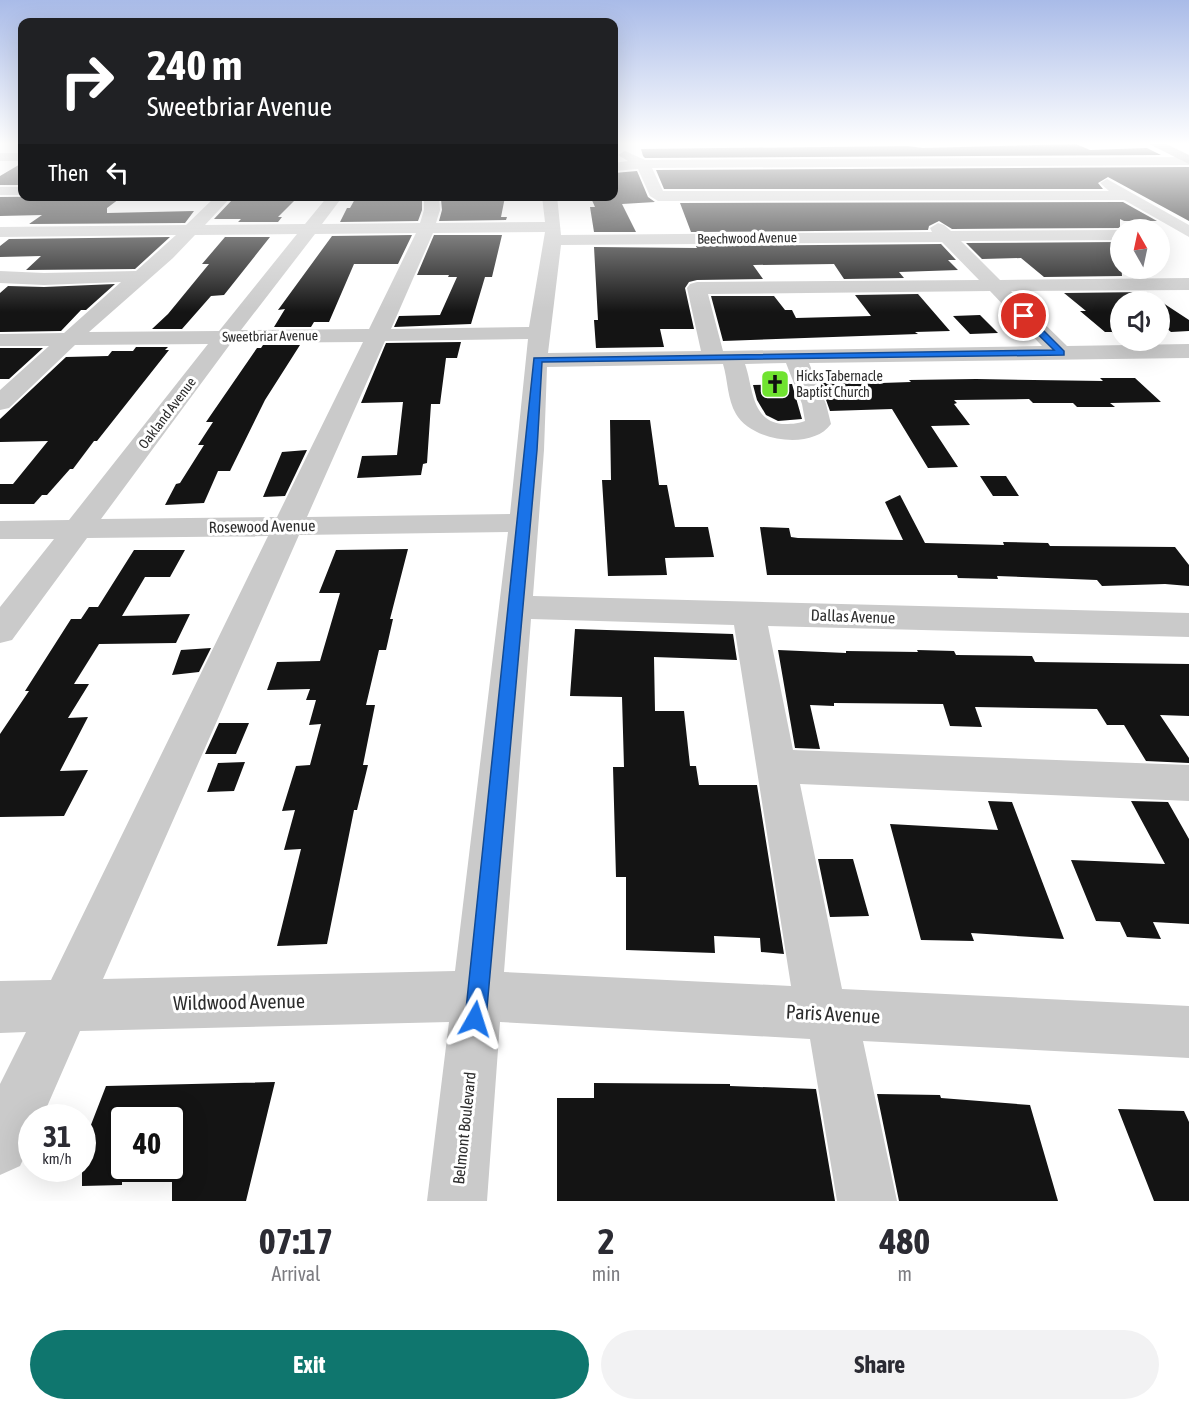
<!DOCTYPE html>
<html lang="en">
<head>
<meta charset="utf-8">
<style>
	body { margin:0; font-family:"Asap Condensed",sans-serif; background:#f2f2f3; color:#2b2b33; height:100vh; display:flex; flex-direction:column; font-size:22px; white-space:nowrap }
	* { box-sizing:border-box; margin:0 }
	p { font-size:20px; color:#7c7c81 }
	.icon { flex:none; width:33px; height:33px; fill:none; stroke:currentColor; stroke-width:2; stroke-linecap:round; stroke-linejoin:round }
	.map { position:relative; height:1201px; overflow:hidden }
	.sheet { display:flex; flex-direction:column; background:#fff; flex:1 }
	.sheet>* { flex:none }
	.top-card { position:absolute; left:18px; top:18px; width:600px; height:183px; border-radius:12px; box-shadow:0 6px 24px #0002; background:#202124; color:#fff; overflow:hidden }
	.needle { width:39px; rotate:351deg }
	.fabs { position:absolute; left:1110px; top:219px; display:grid; gap:12px }
	.fabs a { display:grid; place-items:center; width:60px; height:60px; border-radius:50%; background:#fff; box-shadow:0 6px 24px #0002; font-size:30px }
	.speed { position:absolute; left:18px; top:1104px; display:flex; gap:12px; font-size:30px; font-weight:700; text-align:center }
	.speed>* { display:grid; place-content:center; width:78px; height:78px; border-radius:50%; background:#fff; box-shadow:0 6px 24px #0002; line-height:1 }
	.speed small { font-size:15px; font-weight:400 }
	.speed .limit { border:3px solid #111; border-radius:9px; background:#fff; color:#111 }
	.pin { position:absolute; display:grid; place-items:center; width:51px; height:51px; color:#fff; margin:-26px; border:3px solid #fff; border-radius:50%; box-shadow:0 2px 6px #0007 }
	.me { position:absolute; width:66px; margin:-33px; rotate:6deg; stroke-linejoin:round; filter:drop-shadow(0 0 4px #0008) }
	.turn { display:flex; align-items:center; gap:21px; height:126px; padding:0 30px; font-size:27px }
	.turn .icon { width:78px; height:78px; stroke-width:2.5 }
	.turn b { display:block; font-size:42px; line-height:51px }
	.then { display:flex; align-items:center; height:57px; padding:0 30px; background:#0003; gap:12px; font-size:22px }
	.eta { display:flex; justify-content:space-evenly; align-items:center; height:102px; text-align:center }
	.eta b { font-size:36px; font-weight:700; line-height:42px }
	.cta { display:flex; gap:12px; margin-top:auto; padding:12px 30px }
	.cta a { flex:1; height:69px; border-radius:36px; background:#0f766e; color:#fff; font-size:24px; font-weight:700; line-height:69px; text-align:center }
	.cta a+a { background:#f2f2f3; color:#2b2b33 }
	.map>svg:first-child { display:block }
</style>
</head>
<body>
<div class="map">
<svg width="1189" height="1201" viewBox="0 0 1189 1201">
	<rect width="100%" height="100%" fill="#fff"/>
	<path fill="#141414" d="M1076,144l14,6 57,-2 14,7 -516,3 -2,-2 -2,-7 267,-3 15,2z
		M22,163v22h-22v-9z
		M1189,167v54l-81,-44 -10,6 5,6h-439l-8,-19z
		M637,171l11,26 7,5 -33,2 14,28h-42l-4,-25h5l-4,-9 23,-1v-24z
		M123,196l-16,12v5l87,-2 -9,12 -156,1 13,-9 -42,1v-19z
		M260,196h39l-21,21h4l-4,5h-40l3,-3h-27l18,-19 25,-1z
		M361,196h61v14l-4,11 -78,1 7,-14h3l5,-9z
		M505,197l-4,20h6l-1,3 -67,1 3,-11 -1,-11z
		M1123,202l34,19h-33l-4,-2v9l-168,1 -13,-8 -10,5 -1,4 -237,2 -11,-29z
		M412,235l-14,29h-44l-25,58h-15l-3,5h-37l11,-18 -7,1 54,-74z
		M434,235h68l-10,42h-7l-14,47 -77,3 5,-11 41,-1 17,-38h-9l1,-2h-32z
		M170,237l-35,32 -109,1 15,-14 -41,1v-11l9,-7z
		M225,237h45l-46,58 -13,1 -29,33h-30l16,-15 41,-50h-7z
		M1120,242l2,34 -78,1 -23,-19 -39,1 -16,-16z
		M941,244l15,16h-8l10,10 -59,2 5,6 -60,1 -10,-15 -81,1 10,14 -66,1 -8,2 -4,6 9,41h-34l4,18 -68,1 -2,-28h4l-4,-73 103,1 -1,-2z
		M115,284l-29,26h-5l-20,21 -61,1v-39l8,-7 36,1z
		M1147,292l9,6 -36,2v39l-8,-7h-7l-25,-21h6l-22,-18z
		M918,294l32,37 -35,1 3,2 -195,7 -12,-45h63l11,14h7l4,8 75,-2 -16,-21z
		M1160,301l29,19v11l-18,1 -11,-9z
		M980,315l18,18 -28,1 -17,-18z
		M461,342l-4,16h-11l-6,46h-9l-4,59 -4,1 -2,11 -64,3 5,-22 35,-1 6,-53 -42,1 25,-60z
		M263,345h37l-35,55 -35,71h-12l-14,32 -39,2 11,-21 4,-1 24,-38h-6l15,-23h-7l51,-74h4z
		M136,347h32l-3,3h4l-72,91h-3l-21,28h-3l-23,26h-5l-8,9h-34v-20h13l35,-43 -48,1v-23l66,-62 42,-1 4,-5h21z
		M0,348h43l-34,31h-9z
		M1100,378h35l26,24 -51,1 5,4h-38l-4,-4h-40l-4,-4 -75,1 3,3 -3,1 16,21 -39,1 27,41 -30,1 -36,-59 -62,2 -10,-28 30,-1 2,2 59,-2 -2,-2 67,-1 127,2z
		M792,384l10,35 -24,2 -12,-6 -9,-15 -4,-15z
		M610,420h40l9,65h8l8,42h33l6,30 -49,1 2,17 -59,1 -6,-96h9z
		M307,450l-22,46 -22,1 19,-45z
		M980,476h26l13,20h-26z
		M900,495l25,48 79,2 -1,-3 45,1 2,3 125,1 14,18v21l-24,-2 -63,2 -5,-6 -100,-4 1,3 -40,-1 -1,-3h-190l-7,-48 29,1 2,9 7,1 105,2 -18,-38z
		M408,549l-18,70h3l-7,31h-7l-13,55h9l-12,60h5l-11,45h-3l-27,134 -50,2 24,-97 -17,1 11,-40 -13,1 14,-45 14,-1 11,-41 -12,1 7,-25h-10l4,-11 -43,1 10,-28 43,-1 20,-68h-21l17,-43z
		M134,550h51l-15,27h-25l-23,39 68,-2 -14,29 -77,1 -25,40h15l-21,34 20,-1 -28,54 28,-1 -24,46 -64,1v-83l29,-43h-4l46,-72h10l8,-12h9z
		M575,629l158,5 4,26 -83,-3 1,54h29l6,55h6l3,19h58l27,169 -23,-2 -1,-14 -46,-2 1,17 -89,-3v-73h-10l-3,-110h11l-2,-70 -52,-1z
		M211,648l-12,24 -27,3 9,-25z
		M778,650l68,3v-2l72,1 -1,-2 37,1 2,4 76,1 3,6 154,2v52l-29,-1 29,43v5l-43,-2 -22,-36h-17l-10,-16 -122,-2 7,20 -32,-1 -7,-22 -109,-1v3l-24,-1 10,44 -25,-1z
		M219,723h30l-13,31h-31z
		M245,762l-11,29 -27,1 11,-29z
		M988,801l24,1 52,137 -93,-6 3,8 -53,-1 -31,-116 108,6z
		M1131,801l37,1 21,37v85l-36,-2 8,17 -34,-2 -7,-15 -24,-1 -25,-61 94,4z
		M818,859h35l16,57 -39,1z
		M275,1082l-29,119h-74v-83h-50v67l-40,1v-38l24,-62z
		M594,1083l136,1v2l86,3 19,112h-278v-103h37z
		M877,1094l63,1 1,3 89,7 28,96h-159z
		M1118,1109l66,2 5,11v79h-35z"/>
	<g fill="none" stroke-linecap="round" stroke-linejoin="round">
		<path fill="#cacaca" fill-rule="evenodd" d="M625,151l20,9 544,-3v8l-537,3 11,23h446l-9,-8 7,-4 82,46v12l-65,-37 -466,1 -8,-5 -12,-27 -24,2v-8l14,-2 -10,-6z
			M0,153h22v8h-22z
			M0,187h22v8h-22z
			M216,196h16l-27,29 100,-1 23,-28h15l-21,28 98,-1 4,-13v-14h15l1,14 -4,13 109,-1 -3,-26h15l4,39 371,-3 -2,-4 8,-5 6,2 7,6 169,-1v10l-159,1 39,39 189,-2v12l-178,1 56,55 122,-2v14l-380,5 17,41 5,20c-19,27 -80,17 -95,-10 -9,-15 -8,-34 -13,-50l-176,3 -3,83 -11,146 656,17v24l-421,-11 25,124 396,15v36l-389,-17 42,205 347,17v52l-326,-17 34,160h-60l-27,-162 -310,-17 -13,179h-60l22,-179 -369,9 -38,87h-10v23l-12,25 -20,9v-91l26,-52 -26,1v-52l51,-1 217,-444 -181,2 -75,102 -12,3v-36l54,-68h-54v-18l69,-1 139,-176 -133,1 -66,63 -9,2v-20l49,-44h-49v-12l64,-1 57,-51 -77,3 -44,-2v-12l44,2 92,-2 40,-36 -176,2v-10l186,-2zM545,232l-16,95 -138,2 42,-96zM416,233l-47,96 -128,1 74,-96zM297,234l-78,97 -130,1 84,-74 22,-23zM942,242l37,38 -282,2 -7,2 -3,4 14,63 -153,2 13,-108zM990,291l52,55 -319,5 -15,-57zM528,339l-18,175 -203,3 78,-176zM363,342l-86,175 -176,2 130,-176zM786,363l16,41 3,17c-8,3 -15,3 -23,3 -31,-3 -29,-38 -37,-60zM508,532l-53,439 -352,8 196,-444zM531,619l203,6 57,361 -287,-14z"/>
		<path fill="#a5a5a5" fill-rule="evenodd" d="M1149,144h17l23,11v9z"/>
	</g>
	<linearGradient id="sky" x2="0" y2="1"><stop stop-color="#a9bbe8"/><stop offset="0.46" stop-color="#fff"/><stop offset="1" stop-color="#fff" stop-opacity="0"/></linearGradient>
	<rect width="1189" height="312" fill="url(#sky)"/>
	<path fill="#1a73e8" stroke="#114b97" stroke-width="1.5" d="M1021,314h6l37,37v4l-522,7 -5,88 -51,569 -3,8 -8,3 -7,-3 -3,-8 69,-661 520,-8 -33,-32z"/>
	<defs>
		<g id="church-square" transform="scale(1.5)"><rect x="-9" y="-9" width="18" height="18" rx="4" fill="#70e330" stroke="#fff"/><path d="M-1.2-6h2.4v3.5h3.3v2.4h-3.3V6h-2.4V-.1h-3.3v-2.4h3.3Z" fill="#111"/></g>
	</defs>
	<g fill-rule="evenodd">
		<use href="#church-square" x="775" y="384"/>
	</g>
	<g text-anchor="middle" stroke-width="6" stroke-linejoin="round" paint-order="stroke">
		<g font-size="14" fill="#2d2d2d" stroke="#fff">
			<text transform="translate(747 238) rotate(-1)" y="5">Beechwood Avenue</text>
			<text transform="translate(270 336) rotate(-1)" y="5">Sweetbriar Avenue</text>
			<text transform="translate(167 413) rotate(-53)" y="5">Oakland Avenue</text>
		</g>
		<g font-size="14" fill="#2d2d2d" stroke="#fff" text-anchor="start">
			<text x="796" y="381">Hicks Tabernacle<tspan x="796" dy="16">Baptist Church</tspan></text>
		</g>
		<g font-size="16" fill="#2d2d2d" stroke="#fff">
			<text transform="translate(262 526) rotate(-1)" y="6">Rosewood Avenue</text>
			<text transform="translate(853 616) rotate(2)" y="6">Dallas Avenue</text>
			<text transform="translate(464 1128) rotate(-84)" y="6">Belmont Boulevard</text>
		</g>
		<g font-size="20" fill="#2d2d2d" stroke="#fff">
			<text transform="translate(239 1002) rotate(-1)" y="7">Wildwood Avenue</text>
			<text transform="translate(833 1014) rotate(3)" y="7">Paris Avenue</text>
		</g>
	</g>
</svg>
<div class="fabs">
<a><svg class="needle" viewBox="-14 -14 28 28"><path d="M0-13l5 13h-10z" fill="#e53935"/><path d="M0 13l5-13h-10z" fill="#7c7c81"/></svg></a>
<a><svg class="icon" aria-label="sound" viewBox="0 0 24 24"><path d="M4 9h4l5-4v14l-5-4H4zM17 9q2 3 0 6"/></svg></a>
</div>
<div class="speed"><div>31<small>km/h</small></div><div class="limit">40</div></div>
<div class="pin" style="left:1024px;top:316px;background:#d93025"><svg class="icon" aria-label="arrive" viewBox="0 0 24 24"><path d="M6 21V4h12l-3 4 3 4H6"/></svg></div>
<svg class="me" style="left:475px;top:1019px" viewBox="-20 -20 40 40"><path d="M0-17L14 15 0 8-14 15z" fill="#1a73e8" stroke="#fff" stroke-width="4"/></svg>
<div class="top-card">
<div class="turn"><svg class="icon" aria-label="right" viewBox="0 0 24 24"><path d="M7 20v-9h11M14 6l5 5-5 5"/></svg><div><b>240 m</b>Sweetbriar Avenue</div></div>
<div class="then">Then<svg class="icon" aria-label="left" viewBox="0 0 24 24"><path d="M17 20v-9H6M10 6l-5 5 5 5"/></svg></div>
</div>
</div>
<section class="sheet">
<div class="eta">
<div><b>07:17</b><p>Arrival</p></div>
<div><b>2</b><p>min</p></div>
<div><b>480</b><p>m</p></div>
</div>
<div class="cta"><a>Exit</a><a>Share</a></div>
</section>
</body>
</html>
